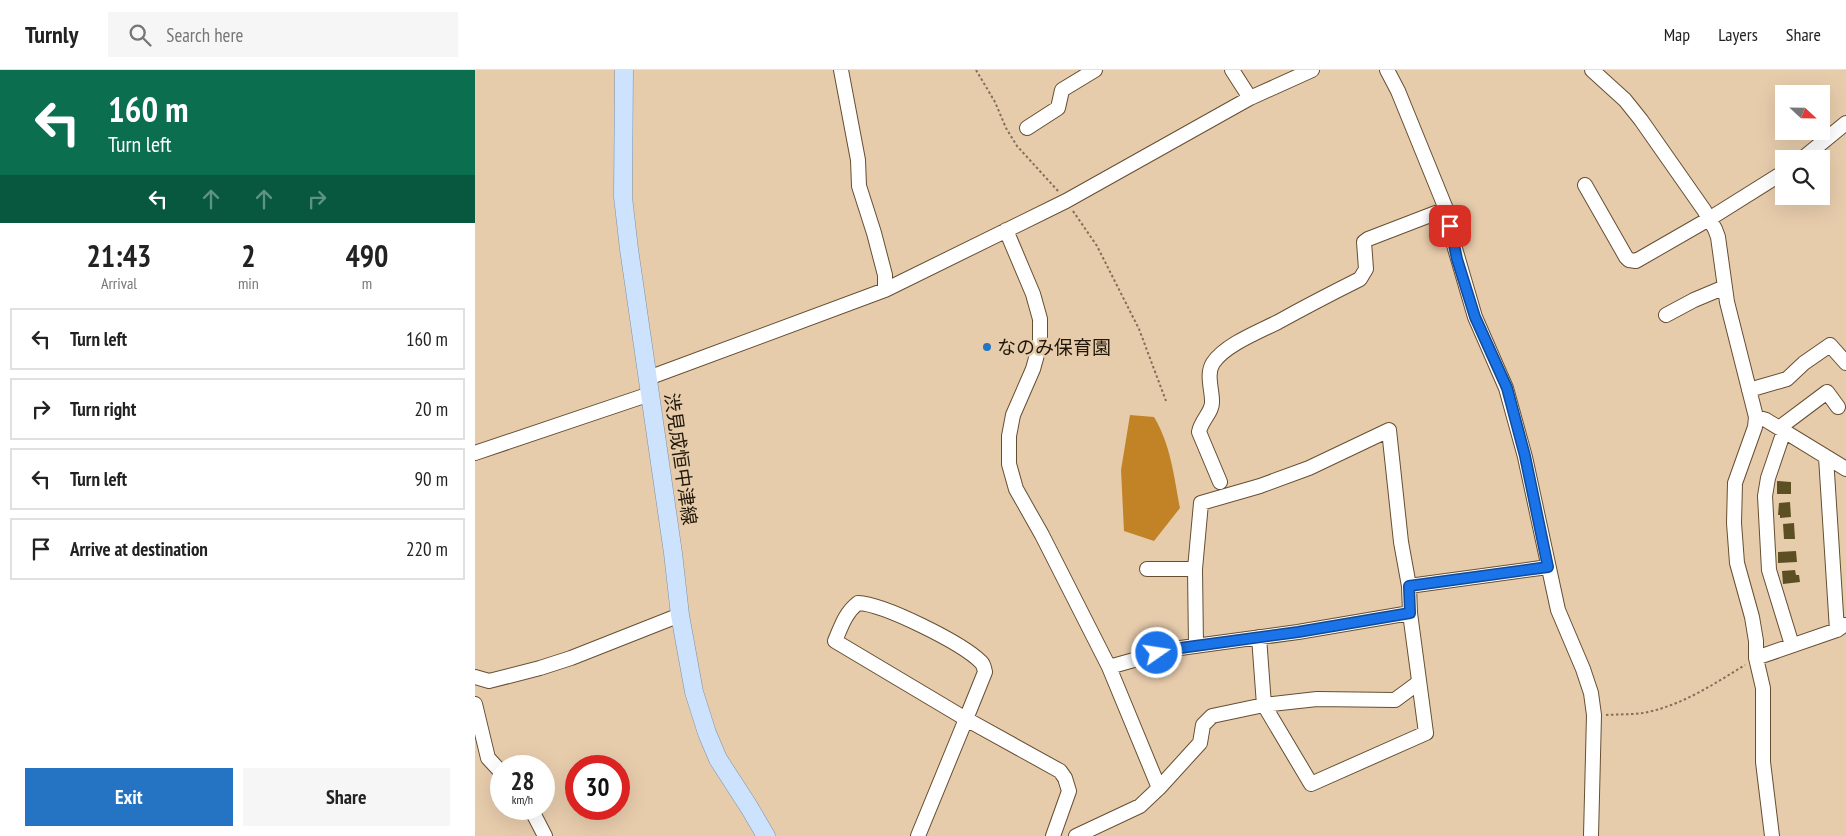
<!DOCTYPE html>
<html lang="en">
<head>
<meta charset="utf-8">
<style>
	body { margin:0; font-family:"PT Sans Narrow","Noto Sans JP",sans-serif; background:#f6f6f6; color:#222; height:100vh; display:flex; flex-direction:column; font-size:19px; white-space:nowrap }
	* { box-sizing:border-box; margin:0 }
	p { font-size:16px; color:#767676 }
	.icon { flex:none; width:28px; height:28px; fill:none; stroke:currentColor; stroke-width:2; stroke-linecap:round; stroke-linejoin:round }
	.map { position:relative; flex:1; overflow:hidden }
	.sheet { display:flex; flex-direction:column; background:#fff; width:475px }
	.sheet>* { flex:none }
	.hud { background:#0b6e4f; color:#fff; overflow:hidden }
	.needle { width:32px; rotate:112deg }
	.fabs { position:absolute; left:1300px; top:15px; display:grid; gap:10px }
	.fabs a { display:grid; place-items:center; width:55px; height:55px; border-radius:0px; background:#fff; box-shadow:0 5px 20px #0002; font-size:25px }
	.speed { position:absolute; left:15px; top:685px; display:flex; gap:10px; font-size:25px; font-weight:700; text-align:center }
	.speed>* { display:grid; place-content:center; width:65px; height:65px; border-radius:50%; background:#fff; box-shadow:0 5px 20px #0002; line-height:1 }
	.speed small { font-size:12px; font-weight:400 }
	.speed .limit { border:8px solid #d22; background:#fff; color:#111 }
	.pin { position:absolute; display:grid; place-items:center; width:42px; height:42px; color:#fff; margin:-21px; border-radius:10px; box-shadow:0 2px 8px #0006 }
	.me { position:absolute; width:55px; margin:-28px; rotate:77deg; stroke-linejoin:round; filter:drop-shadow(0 0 4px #0008) }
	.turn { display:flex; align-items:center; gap:18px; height:105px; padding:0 25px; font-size:22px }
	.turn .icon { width:65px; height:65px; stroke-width:2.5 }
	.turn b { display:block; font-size:35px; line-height:42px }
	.lanes { display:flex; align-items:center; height:48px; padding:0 25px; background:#0003; justify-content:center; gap:25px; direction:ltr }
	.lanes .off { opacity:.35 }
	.eta { display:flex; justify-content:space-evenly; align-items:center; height:85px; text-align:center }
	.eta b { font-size:30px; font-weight:700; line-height:35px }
	.cta { display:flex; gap:10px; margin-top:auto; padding:10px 25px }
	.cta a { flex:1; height:58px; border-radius:0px; background:#2474c3; color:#fff; font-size:20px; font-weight:700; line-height:58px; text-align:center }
	.cta a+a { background:#f6f6f6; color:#222 }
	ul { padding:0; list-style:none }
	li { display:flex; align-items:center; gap:15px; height:62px; margin:0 10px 8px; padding:0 15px; border:2px solid #e0e0e0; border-radius:0px }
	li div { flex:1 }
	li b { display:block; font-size:19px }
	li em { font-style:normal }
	header { display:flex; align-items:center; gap:30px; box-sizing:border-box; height:70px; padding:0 25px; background:#fff; border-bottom:1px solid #e0e0e0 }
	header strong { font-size:24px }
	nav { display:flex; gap:28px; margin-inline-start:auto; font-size:18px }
	.search { width:350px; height:45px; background:#f6f6f6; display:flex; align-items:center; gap:12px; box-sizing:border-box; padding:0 18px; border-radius:0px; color:#767676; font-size:19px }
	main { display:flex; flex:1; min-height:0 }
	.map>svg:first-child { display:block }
</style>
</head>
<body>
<header>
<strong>Turnly</strong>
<div class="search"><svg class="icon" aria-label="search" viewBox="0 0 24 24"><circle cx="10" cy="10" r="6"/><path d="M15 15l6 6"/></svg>Search here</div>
<nav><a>Map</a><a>Layers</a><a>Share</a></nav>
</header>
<main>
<section class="sheet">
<div class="hud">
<div class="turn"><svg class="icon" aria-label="left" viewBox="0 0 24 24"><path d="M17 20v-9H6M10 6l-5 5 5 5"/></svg><div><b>160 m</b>Turn left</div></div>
<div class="lanes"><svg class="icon" aria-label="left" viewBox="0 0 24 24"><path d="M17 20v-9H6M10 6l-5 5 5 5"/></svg><svg class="icon off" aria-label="ahead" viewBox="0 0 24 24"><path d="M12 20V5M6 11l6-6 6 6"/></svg><svg class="icon off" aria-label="ahead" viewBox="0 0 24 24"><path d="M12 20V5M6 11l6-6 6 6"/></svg><svg class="icon off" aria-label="right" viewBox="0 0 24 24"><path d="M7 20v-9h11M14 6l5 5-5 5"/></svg></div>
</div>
<div class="eta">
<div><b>21:43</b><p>Arrival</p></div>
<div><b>2</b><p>min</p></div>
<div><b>490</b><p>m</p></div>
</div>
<ul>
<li><svg class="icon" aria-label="left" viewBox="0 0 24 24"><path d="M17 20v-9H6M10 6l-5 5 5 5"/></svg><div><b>Turn left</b></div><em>160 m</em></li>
<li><svg class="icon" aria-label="right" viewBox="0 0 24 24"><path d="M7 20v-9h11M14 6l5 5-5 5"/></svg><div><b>Turn right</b></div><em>20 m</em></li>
<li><svg class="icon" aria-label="left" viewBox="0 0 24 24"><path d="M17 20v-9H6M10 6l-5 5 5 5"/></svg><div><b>Turn left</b></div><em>90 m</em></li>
<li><svg class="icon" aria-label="arrive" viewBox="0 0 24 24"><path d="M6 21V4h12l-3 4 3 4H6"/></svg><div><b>Arrive at destination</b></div><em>220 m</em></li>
</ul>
<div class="cta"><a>Exit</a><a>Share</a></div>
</section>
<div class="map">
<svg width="1371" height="766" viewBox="0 0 1371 766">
	<rect width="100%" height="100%" fill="#e7ccac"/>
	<path fill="#c18326" d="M655,345l24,2c17,28 20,60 26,91l-26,33 -30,-10 -3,-61z"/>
	<path fill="#5c4f23" d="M1302,411l14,1v12h-14z
		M1315,432l1,15 -11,1v-3h-2l1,-12z
		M1319,453l1,16h-11l-1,-15z
		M1321,481l1,11 -19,1v-11z
		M1320,500l1,5h3l1,7 -17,2 -1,-13z"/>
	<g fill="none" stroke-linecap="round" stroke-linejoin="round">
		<g stroke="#664e32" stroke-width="16">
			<path id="minor" d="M366,0l17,90 1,26 15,47 11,42v15
				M757,0l18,28
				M912,0l11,21 48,118 8,36 21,72 31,71 19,69 33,153 25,59 8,24 3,22 -3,121
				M1117,0l33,30 16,20 63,90 11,19 3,8 9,65 29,115 -1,10 -20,56 -1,40 3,40 15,54 4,24v17l7,30v74l9,74
				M552,58l31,-20 4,-18 33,-20
				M1327,89l44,-36
				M1110,115l41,72 3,3 7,1 73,-42 75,-47
				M531,160l27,64 7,25v25l-7,25 -20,46 -4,21v28l7,25 26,46 67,132 50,121
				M1191,245l28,-15 31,-13
				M173,308l237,-88 181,-89 184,-103 62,-28
				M1274,320l38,-11 17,-16 26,-18 16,18
				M1281,347l10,3 80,49
				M1304,358l48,-36 11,15
				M1309,361l-16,47 -3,18 4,74 23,75
				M0,383l175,-59
				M1351,387l11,173
				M745,412l-21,-50c2,-12 14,-20 13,-31 0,-12 -6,-27 1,-38 12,-18 45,-31 65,-41 27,-15 54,-29 82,-43l6,-10 -2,-27 4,-3 78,-30
				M672,499h48
				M934,516l139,-19
				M383,533c26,1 104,40 123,59 3,3 3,6 4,10l-19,47 -131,-78c6,-14 10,-28 23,-38z
				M721,576l-1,-77 6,-66 59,-17 49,-18 80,-38 12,112 8,44 1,27 16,120 -115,51 -47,-79 -5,-68
				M1281,588l81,-28 7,-5
				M634,597l64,-18 125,-17 112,-19
				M0,607l14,4 51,-13 31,-10 109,-43
				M0,634l13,54 13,14
				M56,739l14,27
				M443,766l48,-117 94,52 5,7 4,13 -16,45
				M601,766l64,-30 19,-18 41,-45 3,-18 9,-9 52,-11 53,-6 78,1 23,-17"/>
		</g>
		<g stroke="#7b90a7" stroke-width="19">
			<path id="major" d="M149,0l-1,127 6,52 44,304 7,62 14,77 13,41 11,26 31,48 17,29"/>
		</g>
		<path stroke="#806f59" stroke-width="2" stroke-dasharray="2.5 2.5" stroke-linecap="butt" d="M501,0l19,32 11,26 11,18 41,45
			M598,141l24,35 42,83 27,72
			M1131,645c14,-1 29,0 42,-3 36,-8 66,-28 97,-47"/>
		<use href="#minor" stroke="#fff" stroke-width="14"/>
		<use href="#major" stroke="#cde3fd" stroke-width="18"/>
	</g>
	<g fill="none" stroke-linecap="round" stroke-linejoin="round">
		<g stroke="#114b97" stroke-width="12">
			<path id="route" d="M682,583l16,-4 125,-17 112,-19 -1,-27 139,-19 -23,-111 -18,-68 -32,-71 -18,-58 -7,-33"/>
		</g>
		<use href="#route" stroke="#1a73e8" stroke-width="9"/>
	</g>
	<circle fill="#2474c3" stroke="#e7ccac" stroke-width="2" cx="512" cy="277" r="5"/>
	<g text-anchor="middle" stroke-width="5" stroke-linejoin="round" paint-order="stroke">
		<g font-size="19" fill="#21180b" stroke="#e7ccac" text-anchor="start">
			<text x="522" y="284">なのみ保育園</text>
		</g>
		<g font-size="19" fill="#21180b" stroke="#e7ccac">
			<text transform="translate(206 389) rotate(82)" y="7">渋見成恒中津線</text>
		</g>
	</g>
</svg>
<div class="fabs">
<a><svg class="needle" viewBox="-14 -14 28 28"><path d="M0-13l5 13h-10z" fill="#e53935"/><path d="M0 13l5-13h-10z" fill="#767676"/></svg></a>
<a><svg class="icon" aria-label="search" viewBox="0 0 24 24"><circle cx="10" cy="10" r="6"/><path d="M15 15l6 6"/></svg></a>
</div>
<div class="speed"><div>28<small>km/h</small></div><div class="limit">30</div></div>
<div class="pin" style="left:975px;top:156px;background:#d93025"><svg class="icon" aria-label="arrive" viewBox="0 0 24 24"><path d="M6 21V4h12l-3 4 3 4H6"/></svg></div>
<svg class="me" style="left:682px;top:583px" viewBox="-20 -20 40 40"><circle r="17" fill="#1a73e8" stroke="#fff" stroke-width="3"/><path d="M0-11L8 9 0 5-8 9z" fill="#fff"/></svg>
</div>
</main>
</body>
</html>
